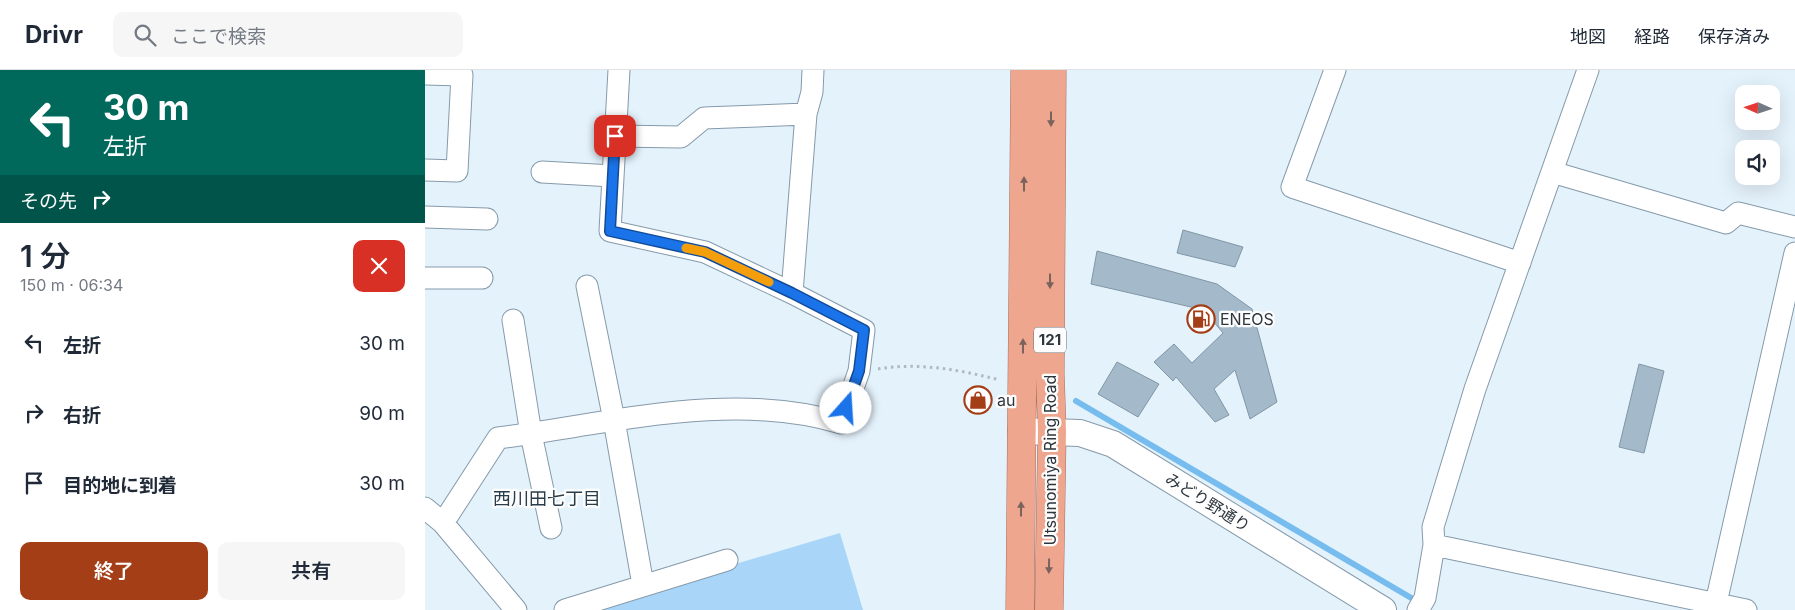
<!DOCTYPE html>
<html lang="ja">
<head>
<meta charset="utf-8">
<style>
	body { margin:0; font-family:Inter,"Noto Sans JP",sans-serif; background:#f6f6f7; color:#1f2937; height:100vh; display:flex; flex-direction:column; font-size:19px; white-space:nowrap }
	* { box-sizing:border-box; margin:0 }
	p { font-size:16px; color:#747a83 }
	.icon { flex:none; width:28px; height:28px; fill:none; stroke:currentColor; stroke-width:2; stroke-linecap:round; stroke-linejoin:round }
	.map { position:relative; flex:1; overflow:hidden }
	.panel { display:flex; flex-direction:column; background:#fff; width:425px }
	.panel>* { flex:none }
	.guide { background:#00695c; color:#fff; overflow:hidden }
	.needle { width:32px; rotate:273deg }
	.buttons { position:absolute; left:1310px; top:15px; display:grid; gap:10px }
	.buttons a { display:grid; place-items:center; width:45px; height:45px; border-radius:10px; background:#fff; box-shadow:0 5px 20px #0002; font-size:25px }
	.pin { position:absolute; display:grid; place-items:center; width:42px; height:42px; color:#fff; margin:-21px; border-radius:10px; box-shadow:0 2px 8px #0006 }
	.me { position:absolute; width:55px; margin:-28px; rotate:19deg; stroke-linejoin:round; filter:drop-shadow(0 0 4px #0008) }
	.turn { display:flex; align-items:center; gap:18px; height:105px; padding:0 20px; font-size:22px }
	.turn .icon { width:65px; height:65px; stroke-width:2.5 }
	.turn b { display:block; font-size:35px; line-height:42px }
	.then { display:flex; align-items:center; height:48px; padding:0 20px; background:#0003; gap:10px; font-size:19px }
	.round { display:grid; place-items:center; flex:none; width:52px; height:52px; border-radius:10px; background:#f6f6f7 }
	.overview { display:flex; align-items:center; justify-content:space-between; height:85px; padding:0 20px }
	h1 { font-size:30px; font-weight:600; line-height:38px }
	.action { display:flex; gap:10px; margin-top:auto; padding:10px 20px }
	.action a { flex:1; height:58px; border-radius:10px; background:#a43e16; color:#fff; font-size:20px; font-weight:600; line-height:58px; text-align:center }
	.action a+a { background:#f6f6f7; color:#1f2937 }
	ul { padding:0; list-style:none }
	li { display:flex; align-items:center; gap:15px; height:70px; padding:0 20px }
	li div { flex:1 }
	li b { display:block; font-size:19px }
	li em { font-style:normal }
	header { display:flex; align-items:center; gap:30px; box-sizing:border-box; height:70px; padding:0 25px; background:#fff; border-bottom:1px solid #e0e1e3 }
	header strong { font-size:24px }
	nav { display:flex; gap:28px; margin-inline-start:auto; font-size:18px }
	.search { width:350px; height:45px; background:#f6f6f7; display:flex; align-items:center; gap:12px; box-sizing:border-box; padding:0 18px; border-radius:10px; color:#747a83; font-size:19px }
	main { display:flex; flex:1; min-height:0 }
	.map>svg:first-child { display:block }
</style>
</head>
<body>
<header>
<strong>Drivr</strong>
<div class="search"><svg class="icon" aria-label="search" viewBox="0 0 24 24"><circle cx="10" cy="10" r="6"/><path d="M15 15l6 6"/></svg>ここで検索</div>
<nav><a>地図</a><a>経路</a><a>保存済み</a></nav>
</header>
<main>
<section class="panel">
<div class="guide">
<div class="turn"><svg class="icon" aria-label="left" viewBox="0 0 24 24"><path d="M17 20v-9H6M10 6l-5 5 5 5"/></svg><div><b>30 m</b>左折</div></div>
<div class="then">その先<svg class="icon" aria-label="right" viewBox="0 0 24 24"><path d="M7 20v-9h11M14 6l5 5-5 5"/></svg></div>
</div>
<div class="overview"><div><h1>1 分</h1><p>150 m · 06:34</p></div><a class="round" style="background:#d93025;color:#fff"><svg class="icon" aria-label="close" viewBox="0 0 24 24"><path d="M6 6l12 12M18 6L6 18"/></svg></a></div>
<ul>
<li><svg class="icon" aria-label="left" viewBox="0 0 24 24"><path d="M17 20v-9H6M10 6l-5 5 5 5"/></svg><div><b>左折</b></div><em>30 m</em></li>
<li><svg class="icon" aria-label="right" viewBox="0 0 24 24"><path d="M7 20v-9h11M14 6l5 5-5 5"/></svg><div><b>右折</b></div><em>90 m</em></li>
<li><svg class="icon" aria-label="arrive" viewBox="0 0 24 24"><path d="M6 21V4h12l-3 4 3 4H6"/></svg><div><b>目的地に到着</b></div><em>30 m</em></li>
</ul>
<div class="action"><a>終了</a><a>共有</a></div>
</section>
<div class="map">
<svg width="1370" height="540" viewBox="0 0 1370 540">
	<rect width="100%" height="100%" fill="#e4f2fc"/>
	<path fill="#a9d6f8" d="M415,463l23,77h-282z"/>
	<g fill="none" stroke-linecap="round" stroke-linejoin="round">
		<path stroke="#76bcee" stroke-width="6" d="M651,331l337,198"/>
	</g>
	<path fill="#a4baca" stroke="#8196a5" d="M758,160l60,17 -8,20 -58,-14z
		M672,181l120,33 35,25 25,93 -27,17 -15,-49 -21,19 15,26 -14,7 -39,-45 -3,4 -19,-19 20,-18 18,19 31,-30 -19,-23 -113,-26z
		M692,292l42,22 -21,33 -40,-23z
		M1214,294l25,7 -20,82 -25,-6z"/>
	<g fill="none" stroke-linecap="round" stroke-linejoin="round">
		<g stroke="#859aaa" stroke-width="23">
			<path id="minor" d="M910,0l-43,117 228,76
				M0,4l37,1 -5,96 -32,-1
				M190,66l66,1 23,-19 102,-4
				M117,102l71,4
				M1127,102l174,51 12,-10 57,14
				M0,147l62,2
				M0,208h57
				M162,216l27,134 29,165
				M367,223l14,-179 6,-22 1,-22
				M88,250l18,114 20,94
				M0,438l18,15 73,87
				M18,453l55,-85c110,-14 234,-48 343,-15l18,-52 5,-41 -72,-37 -87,-41 -95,-21 9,-161
				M1009,475l-1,-18 42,-138 113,-319
				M1291,533l79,-350
				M140,540l162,-50
				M993,540l7,-12 9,-53 312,65"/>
		</g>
		<g stroke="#859aaa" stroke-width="28">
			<path id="tertiary" d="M596,361l59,2 33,11 270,166"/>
		</g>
		<g stroke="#a7705f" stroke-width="29">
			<path id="trunk" d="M595,540l5,-540
				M624,540l3,-179 -2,-57 2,-304"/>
		</g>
		<path stroke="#adb9c3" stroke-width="3" stroke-dasharray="2.5 4" stroke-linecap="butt" d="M453,299c41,-7 82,1 122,11"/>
		<use href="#minor" stroke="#fff" stroke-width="21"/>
		<use href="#tertiary" stroke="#fff" stroke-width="26"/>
		<use href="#trunk" stroke="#eea68e" stroke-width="28"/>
	</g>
	<defs><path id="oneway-solid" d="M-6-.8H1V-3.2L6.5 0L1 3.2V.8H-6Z" transform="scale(1.25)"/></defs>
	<g fill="#7a635d">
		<use href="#oneway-solid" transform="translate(626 49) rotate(90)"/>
		<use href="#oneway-solid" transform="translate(599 114) rotate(-90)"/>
		<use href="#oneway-solid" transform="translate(625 211) rotate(90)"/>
		<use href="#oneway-solid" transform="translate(598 276) rotate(-90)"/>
		<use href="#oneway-solid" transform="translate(596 439) rotate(-90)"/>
		<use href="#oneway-solid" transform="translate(624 496) rotate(91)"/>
	</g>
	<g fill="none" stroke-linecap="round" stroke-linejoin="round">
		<g stroke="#114b97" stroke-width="12">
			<path id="route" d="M190,66l-5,95 95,21 87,41 72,37 -5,41 -13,37"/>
		</g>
		<use href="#route" stroke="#1a73e8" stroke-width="9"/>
		<path stroke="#f59e0b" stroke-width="9" d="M261,178l19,4 64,30"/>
	</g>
	<defs>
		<g id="fuel-ring" transform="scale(1.4375)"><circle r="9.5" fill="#fdfdfd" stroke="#a43e16" stroke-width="1.5"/><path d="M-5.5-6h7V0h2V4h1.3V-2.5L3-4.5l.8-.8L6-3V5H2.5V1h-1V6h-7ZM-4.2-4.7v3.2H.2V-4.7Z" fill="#a43e16"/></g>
		<g id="shop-ring" transform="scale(1.4375)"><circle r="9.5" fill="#fdfdfd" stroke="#a43e16" stroke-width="1.5"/><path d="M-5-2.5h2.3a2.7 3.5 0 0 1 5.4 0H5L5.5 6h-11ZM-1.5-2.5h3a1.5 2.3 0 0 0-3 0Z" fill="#a43e16"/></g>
	</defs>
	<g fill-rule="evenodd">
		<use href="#fuel-ring" x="776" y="249"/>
		<use href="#shop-ring" x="553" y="330"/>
	</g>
	<g text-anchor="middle" stroke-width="4.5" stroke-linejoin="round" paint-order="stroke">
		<rect fill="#fdfdfd" stroke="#6b7277" stroke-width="1" x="609" y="257.5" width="32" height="25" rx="4"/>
		<g font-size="15" font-weight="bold" fill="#2d363d">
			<text x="625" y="275">121</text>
		</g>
		<g font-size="16" fill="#2d363d" stroke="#fdfdfd" text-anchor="start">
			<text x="795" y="255">ENEOS</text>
			<text x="572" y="336">au</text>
		</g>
		<g font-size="16" fill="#2d363d" stroke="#fdfdfd">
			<text transform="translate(625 390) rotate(-90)" y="6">Utsunomiya Ring Road</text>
			<text transform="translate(783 432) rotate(32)" y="6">みどり野通り</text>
		</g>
		<g font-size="18" fill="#2a3d4a" stroke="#fdfdfd">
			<text x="122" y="435">西川田七丁目</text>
		</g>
	</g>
</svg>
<div class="buttons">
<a><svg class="needle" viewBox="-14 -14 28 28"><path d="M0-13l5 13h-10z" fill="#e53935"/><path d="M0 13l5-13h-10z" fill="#747a83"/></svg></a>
<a><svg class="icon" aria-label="sound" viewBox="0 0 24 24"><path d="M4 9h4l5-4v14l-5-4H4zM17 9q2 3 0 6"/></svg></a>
</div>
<div class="pin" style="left:190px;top:66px;background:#d93025"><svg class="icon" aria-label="arrive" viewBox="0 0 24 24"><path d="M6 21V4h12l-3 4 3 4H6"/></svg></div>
<svg class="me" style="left:421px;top:338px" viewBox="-20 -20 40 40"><circle r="19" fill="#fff"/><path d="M0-13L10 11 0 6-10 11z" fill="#1a73e8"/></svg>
</div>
</main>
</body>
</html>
